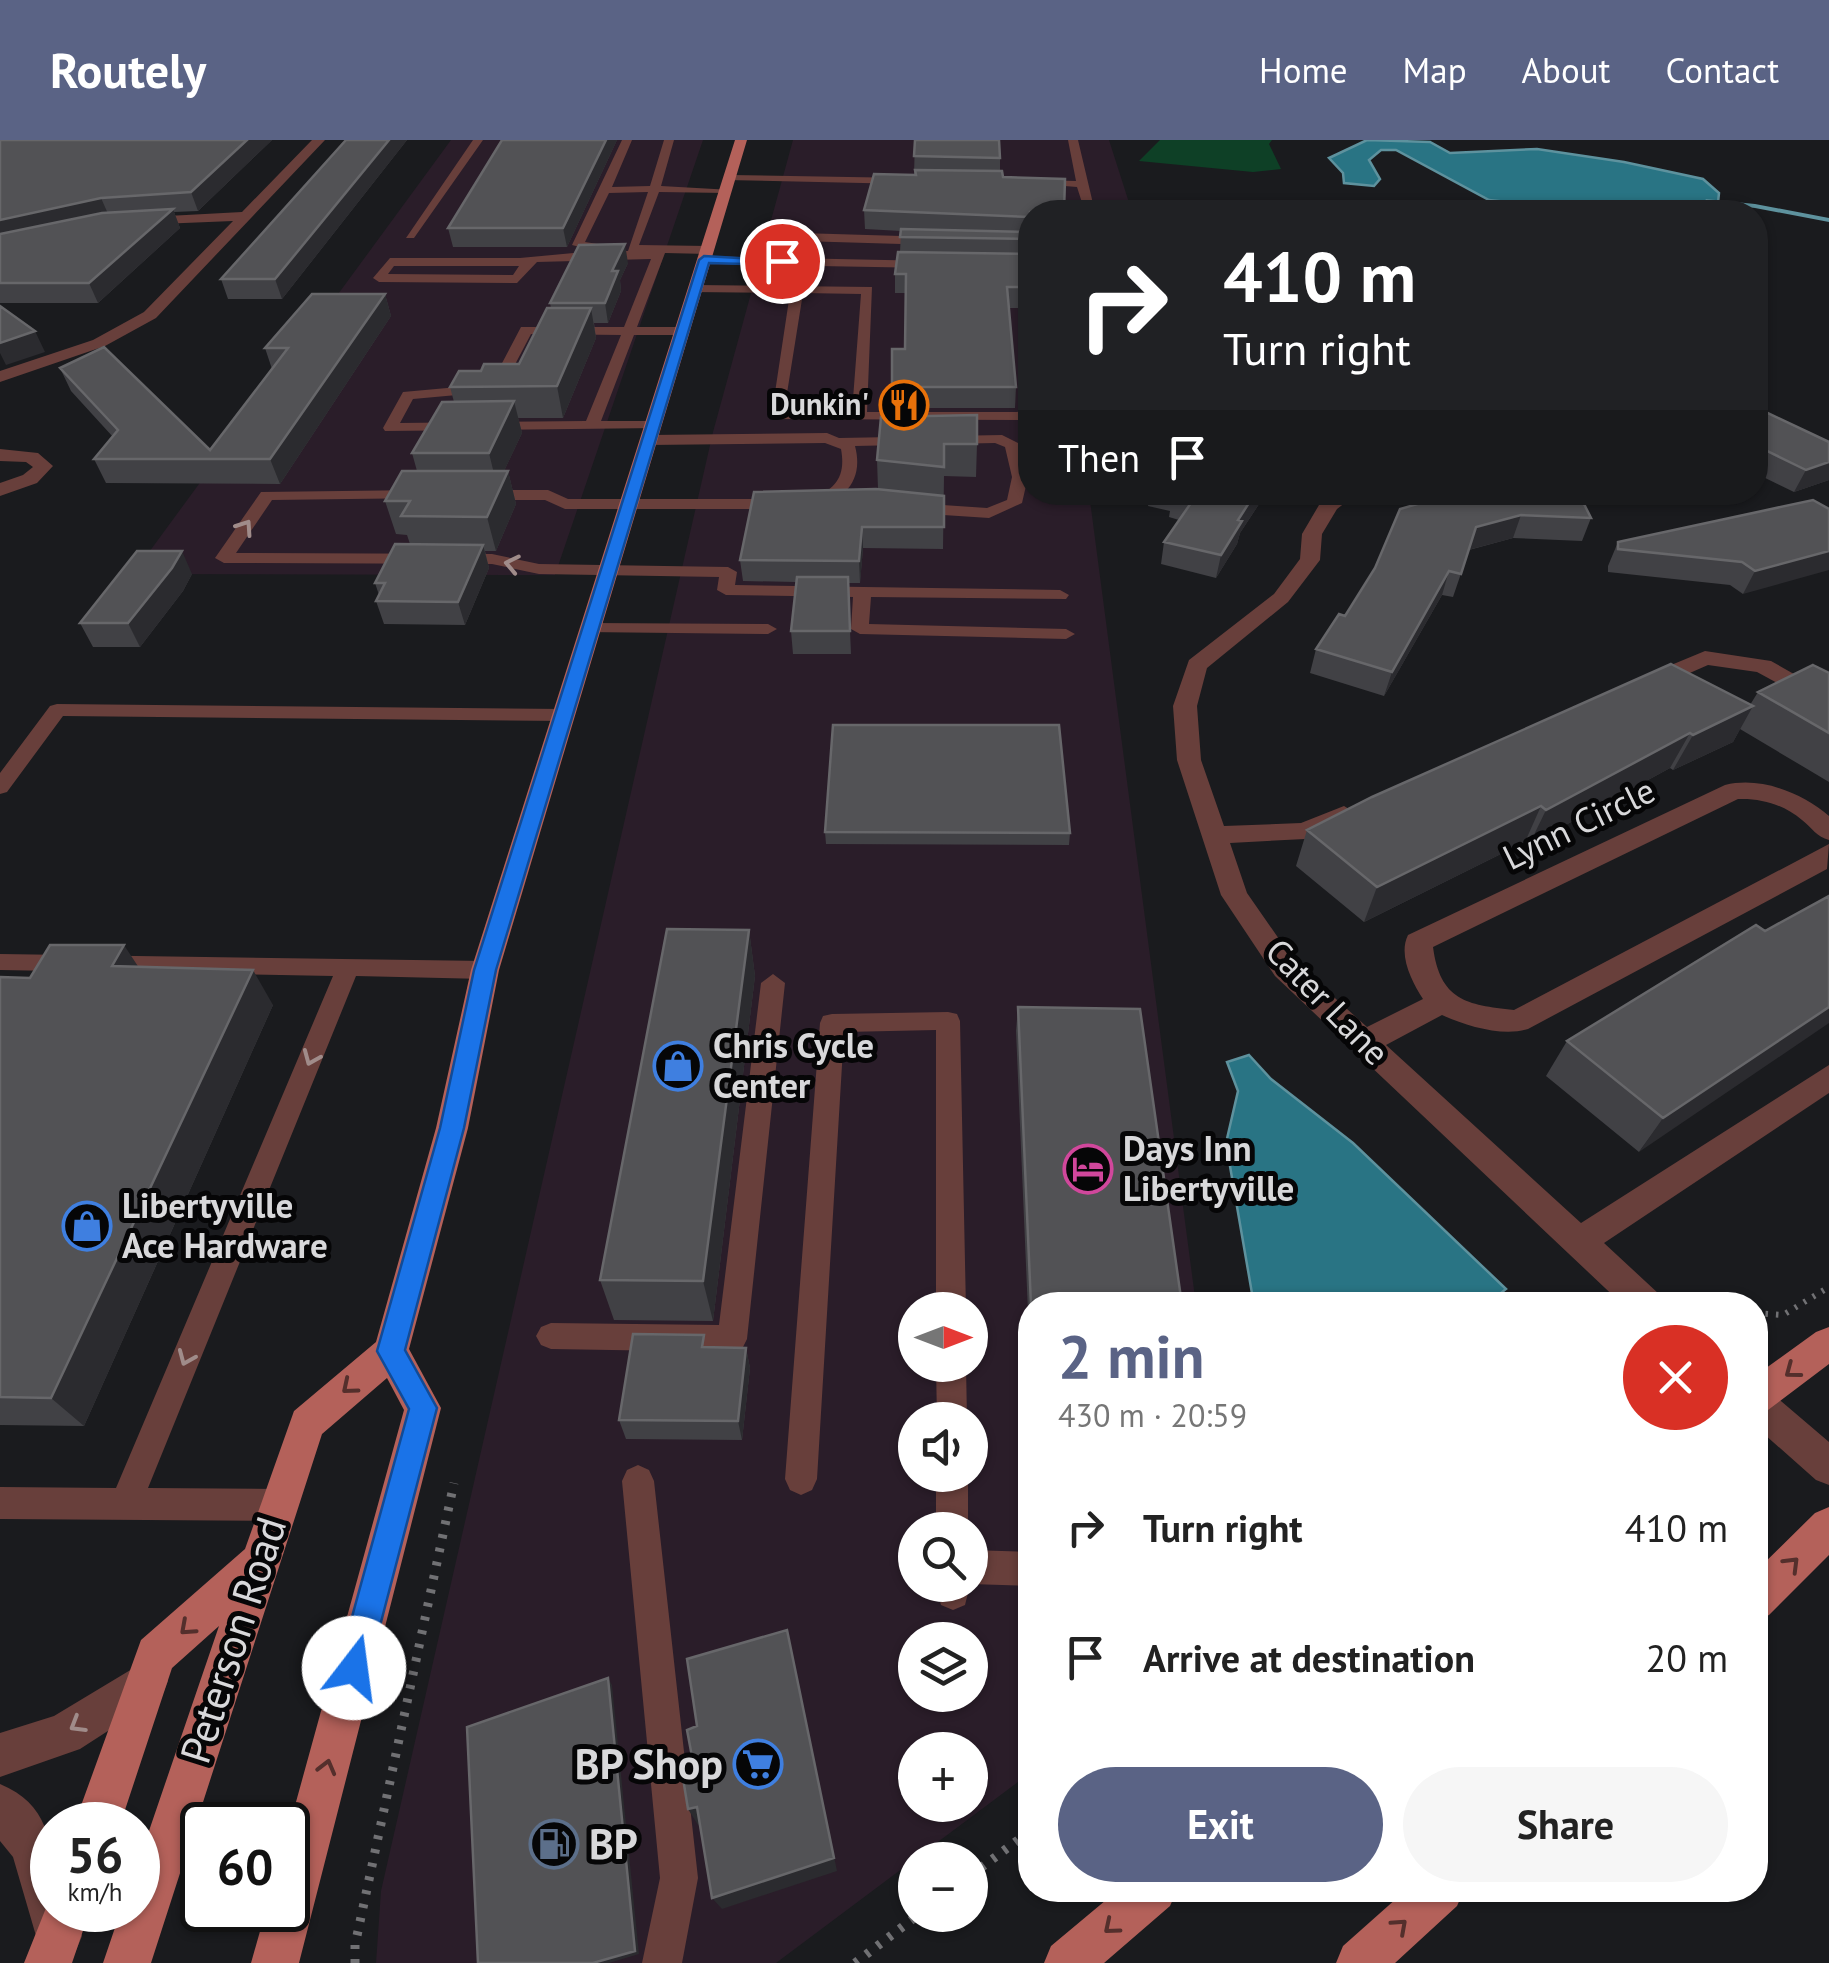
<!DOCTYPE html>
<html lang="en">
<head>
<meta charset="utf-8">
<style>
	body { margin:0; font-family:"PT Sans",sans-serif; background:#f6f6f6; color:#222; height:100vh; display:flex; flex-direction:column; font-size:38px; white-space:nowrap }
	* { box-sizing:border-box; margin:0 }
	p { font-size:32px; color:#767676 }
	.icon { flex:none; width:55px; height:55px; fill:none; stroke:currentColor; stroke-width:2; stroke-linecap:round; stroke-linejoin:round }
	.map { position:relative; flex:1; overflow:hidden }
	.panel { position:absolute; left:1018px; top:1152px; width:750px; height:610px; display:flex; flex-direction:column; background:#fff; border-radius:40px; box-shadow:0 2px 8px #0004 }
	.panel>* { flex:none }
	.guide { position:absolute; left:1018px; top:60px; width:750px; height:305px; border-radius:40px; box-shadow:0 2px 8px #0004; background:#202124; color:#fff; overflow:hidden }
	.needle { width:65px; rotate:90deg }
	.controls { position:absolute; left:898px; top:1152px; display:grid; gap:20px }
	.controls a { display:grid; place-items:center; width:90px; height:90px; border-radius:50%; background:#fff; box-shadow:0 2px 8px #0004; font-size:50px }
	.speed { position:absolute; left:30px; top:1662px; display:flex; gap:20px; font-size:50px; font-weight:700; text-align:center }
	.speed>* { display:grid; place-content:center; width:130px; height:130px; border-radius:50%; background:#fff; box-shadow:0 2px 8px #0004; line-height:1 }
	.speed small { font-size:25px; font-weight:400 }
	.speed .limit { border:5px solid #111; border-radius:15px; background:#fff; color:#111 }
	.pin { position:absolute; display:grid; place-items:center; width:85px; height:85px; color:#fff; margin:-42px; border:5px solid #fff; border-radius:50%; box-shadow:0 2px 10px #0007 }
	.me { position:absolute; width:110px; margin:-55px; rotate:15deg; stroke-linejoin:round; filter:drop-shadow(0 0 8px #0008) }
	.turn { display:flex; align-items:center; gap:35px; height:210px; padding:0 40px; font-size:45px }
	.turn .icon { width:130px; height:130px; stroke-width:2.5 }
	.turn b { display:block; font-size:70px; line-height:85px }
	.then { display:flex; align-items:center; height:95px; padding:0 40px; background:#0003; gap:20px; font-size:38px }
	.round { display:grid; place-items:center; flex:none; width:105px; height:105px; border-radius:52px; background:#f6f6f6 }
	.summary { display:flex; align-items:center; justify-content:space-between; height:170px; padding:0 40px }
	h1 { font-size:60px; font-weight:700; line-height:75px; color:#5a6385 }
	.primary-button { display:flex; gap:20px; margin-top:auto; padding:20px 40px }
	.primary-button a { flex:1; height:115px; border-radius:60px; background:#5a6385; color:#fff; font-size:40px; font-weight:700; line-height:115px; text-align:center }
	.primary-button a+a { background:#f6f6f6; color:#222 }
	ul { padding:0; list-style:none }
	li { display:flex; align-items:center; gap:30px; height:130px; padding:0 40px }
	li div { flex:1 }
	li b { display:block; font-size:38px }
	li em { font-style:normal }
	header { display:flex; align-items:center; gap:60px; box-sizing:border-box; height:140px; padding:0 50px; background:#5a6385; color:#fff }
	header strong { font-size:48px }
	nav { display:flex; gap:55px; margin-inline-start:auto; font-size:35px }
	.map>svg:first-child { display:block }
</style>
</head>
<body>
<header>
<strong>Routely</strong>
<nav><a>Home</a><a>Map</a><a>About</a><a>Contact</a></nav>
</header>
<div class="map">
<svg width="1829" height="1823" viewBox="0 0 1829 1823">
	<rect width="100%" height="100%" fill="#1a1b1e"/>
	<path fill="#2a1d29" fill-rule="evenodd" d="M451,0h252l-148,435 -422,-1z
		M793,0h316l23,72h-102v280l59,1 107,812h-166v468l-254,190h-400l5,-72 332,-1459zM915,1170h55v55h-55zM915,1280h55v55h-55zM915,1390h55v55h-55zM915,1500h55v55h-55zM915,1610h55v55h-55z"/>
	<path fill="#0e4026" d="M1160,0h112l-3,4 12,25 -28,3 -114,-11z"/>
	<path fill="#297484" stroke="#5e929e" stroke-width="2.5" d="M1367,0l63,2 20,11 87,-4 87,13 79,17 16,14 -2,19h-117l-111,-12 -93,-50h-15l-12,10 11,19 -6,7 -30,-3 -1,-10 -14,-15z
		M1249,915l22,24 82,64 153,146 -20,16h-232l-28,-162 12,-52 -11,-29z"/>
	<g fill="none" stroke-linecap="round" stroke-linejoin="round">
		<path fill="#5e929e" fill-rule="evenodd" d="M1706,59l49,5 74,14v4l-74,-14 -51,-6z"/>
		<path stroke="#717174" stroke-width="6" stroke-dasharray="2.5 8" stroke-linecap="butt" d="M1755,1173l28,2 46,-28"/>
		<path stroke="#717174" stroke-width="9" stroke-dasharray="4 10" stroke-linecap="butt" d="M970,1736l60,-45
			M355,1823v-18l99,-462
			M855,1823l63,-48"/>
		<path fill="#683f3b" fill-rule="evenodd" d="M473,0h10l-69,98h-8z
			M622,0h10l-20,47 38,-1 14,-46h10l-13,46 71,4 -6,3 -67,-1 -20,53 69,1 6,4 -6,4 -43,-1 -28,74h45l7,4 -7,4h-48l-33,86h52l5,1v6l-273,3 -2,-3 20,-36 88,-8 30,-57h103l27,-68 -114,3 -20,21 -138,-1 -6,-4 17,-20h130l75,-7 -23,-6zM648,52l-20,59h-25l1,-6 -19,-3 24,-49zM394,126h125l-6,9 -125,-1zM531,194l90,1 -35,86 -186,2 13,-24 88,-8z
			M1068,0h10l17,72h-10l-8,-25 -50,-4 5,-3 44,1z
			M730,35l177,3 5,3 -5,3 -181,-4z
			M800,93l135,4 6,4 -6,4 -135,-4 -6,1 -5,16 145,3 -4,7 -225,-4 -6,-4 6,-4 72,2 8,-21z
			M696,145l176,2 -5,125h150l13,-4v9l-12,3 -247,-1 19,-126 -98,-1 -2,-3zM803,153l58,1 -9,118h-68z
			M827,293l12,5 163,-3 18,9 8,33 -6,26 -33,15 -76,-5 -8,-5 8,-5 74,5 20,-8 5,-23 -7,-30 -10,-4 -140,3c9,34 -10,54 -42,63h-248l-20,-9h-63l-8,-5 8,-5h66l20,9h243c25,-10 35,-23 30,-50l-16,-6 -176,2 -8,-5 8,-5z
			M422,350l8,5 -2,3 -156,2 -36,53 256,1 47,10 189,3 9,5 -2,13 325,5 9,5 -3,4 -195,-2 -2,27 197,5 9,5 -9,5 -206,-5 -9,-5 2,-32 -127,-2 -9,-5 2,-13 -180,-3 -47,-10 -268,-1 -9,-5 46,-66z
			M591,483l177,1 9,5 -9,5 -183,-2 -3,-4z
			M57,564l507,5 10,6 -10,6 -501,-5 -56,76 -7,2v-21l50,-67z
			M0,814l485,7 12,9 -12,9 -129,-3 -208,512 130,1 11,5 5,11 -5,11 -11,5 -278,-2v-32l116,1 217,-512 -333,-6z
			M773,834l12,9 -38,356 -5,10 -10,3 -181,-3 -10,-4 -5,-9 5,-9 10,-4 168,2 42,-342z
			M948,872l9,2 3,7 6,289h-30v-280l-92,2 -27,447 -5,11 -11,5 -11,-5 -5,-11 35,-456 3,-7 9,-2z
			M936,1225h30l1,55h-30z
			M638,1325l11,5 5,11 44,397 -16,85h-40l18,-85 -38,-397 5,-11z
			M936,1335h32v55h-32z
			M970,1410l60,2v34l-60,-2z
			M936,1445h34l-5,20 -12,5 -12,-5z"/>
		<path fill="#683f3b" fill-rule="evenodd" d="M312,0h13l-169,178 -51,28 -105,36v-11l93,-31 51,-28 89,-91 -98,4 -5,-1v-6l112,-6z
			M0,309l38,4 15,13 -16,17 -37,13v-13l23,-8 10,-8 -7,-5 -26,-1z
			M1336,352h23l-22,17 -15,25 -2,26 -32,42 -81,66 -10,38 4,54 23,66 77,-3 43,-17 13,8 -4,6 -48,19 -75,4 17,50 48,69 72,65 56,-28c-11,-17 -25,-44 -15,-64l317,-150c36,-9 77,8 104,31v24c-12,-3 -17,-12 -27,-20 -18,-15 -40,-22 -64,-21l-305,148c7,53 33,58 81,63l315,-166 -2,25 -299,160c-25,8 -62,-3 -86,-14l-56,30 195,178 248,-158v28l-225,150 55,51 5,11h-41l-348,-329 -54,-81 -44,-135 -4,-54 16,-46 85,-66 26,-35 2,-25 17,-29z
			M1705,511l66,10 58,33v17l-72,-39 -49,-7 -57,25 -8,2 -11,-7 3,-5z
			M1755,1245l13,5 61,52v43l-13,-5 -61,-54z
			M147,1520l15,6 6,15 -6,15 -82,53 -80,28v-44l54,-17z
			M0,1644c58,24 52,74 52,126h22l8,26 -7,17 -17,7 -17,-7 -28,-96 -13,-16z"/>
		<path fill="#b4615a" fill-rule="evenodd" d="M735,0h12l-248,830 -31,158 -59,221 32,59 -142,555h-48l15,-53h22v-79l116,-421 -17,-32 -65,56 -171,529h-48l18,-53h17v-47l81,-237 -47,42 -52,157h-46l67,-185 104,-91 49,-138 82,-69 60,-214 35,-158z
			M1829,1187v37l-61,46 -13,5v-39l61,-44z
			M1829,1367v48l-60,60 -14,6v-49l60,-59z
			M1118,1750h59l-7,16 -66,57h-60l7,-17z
			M1406,1750h58l-7,16 -62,57h-59l7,-17z
			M52,1753v17h38l-18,53h-48z"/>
	</g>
	<path fill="#414145" d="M0,0h272l-74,71 -24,1 6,16 -82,75h-98z
		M346,0h61l-125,159h-54l-7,-20z
		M617,0l-50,107h-114l-5,-19z
		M915,0l85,18v13l3,6 27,35v96h-21l7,79 -1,21h-123v-59h13l1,-56h-11v-19l5,-22 1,-21 -36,-2 -1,-19 50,-36z
		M628,123l-8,17 1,11 -13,32h-14l2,15 -33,80h-45l4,15 -18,38h4l8,33 -20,47h-11l4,17 -24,57 -81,-1 -8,-23 3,-6 -4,-12 35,-39 -3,-9 -11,-1 -11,-33 32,-30 -5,-18 42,-51 -4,-15 31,-16 38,-7 32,-56 -1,-5z
		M385,154l6,22 -111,168 -174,-1 -12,-24 19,-22 -42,-46 -11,-23 150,82 62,-81 -7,-21z
		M1755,267l74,35v38l-35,12 -39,-19z
		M881,277l96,27 -1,33 -32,-1 -1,73 -80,-1 -3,35h-12l3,71h-58l-2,-23 5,-49 -53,-1 -3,-21 138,-71 -1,-29z
		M1150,352h117l-27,41 -3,11 -21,34 -55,-14 3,-22 15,-22 -10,-3 1,-6 -22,-5z
		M1422,352h156l13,26 -9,23 -69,-3 -44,12 -16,47 -11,-2 -58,101 -74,-23 6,-24 29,-33 73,-112z
		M1829,369l-86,85 -13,-9 -122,-13v-6l10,-24z
		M192,434l-9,17 -43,56h-47l-13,-24z
		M1829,533v109l-89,-53 -7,13 -60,28 -3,-2 -141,77 -4,-3 -161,80 -68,-56 11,-36 443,-125 8,-13z
		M825,692l245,1 -1,12 -243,-1z
		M1829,756l-190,256 -93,-76 21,-35z
		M749,790l6,46 -42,345 -99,-1 -14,-40z
		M138,827l135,38 -189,421 -84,-1v-448l30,1z
		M1018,867l164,298h-152v54l-14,-328z
		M707,1207l39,1 4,20 -8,72 -116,-1 -7,-19z"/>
	<path fill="#2b2b2f" d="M247,0h25l-74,71 -7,-19z
		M389,0h18l-125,159 -7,-20z
		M606,0h11l-50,107 -4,-19z
		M101,58l8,18 -109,25v-21z
		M173,69l7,19 -82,75 -9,-20z
		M625,104l3,19 -8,17 1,11 -13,32 -3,-20 7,-32z
		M385,154l6,22 -111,168 -10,-25z
		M591,168l5,30 -33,80 -6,-32z
		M35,191l10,21 -39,13 -6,-12v-10z
		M514,261l8,32 -25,53 -8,-33z
		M1829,322v18l-35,12 12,-22z
		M508,331l8,33 -20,47 -9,-34z
		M1256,352h11l-27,41 -3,11 -21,34 5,-23 17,-35z
		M1521,375l-8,23 -45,12 8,-23z
		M862,387l1,21 -3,35 -1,-22z
		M483,405l6,23 -24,57 -7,-23z
		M182,411l10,23 -9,17 -43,56 -12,-24z
		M1829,411v19l-86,24 12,-23z
		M1449,431l-7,24 -58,101 8,-24z
		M1753,566l-20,36 -60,28 20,-35z
		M1690,593l-20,35 -141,77 17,-35z
		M1541,666l-16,36 -161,80 13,-35z
		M749,790l6,46 -42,345 -10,-40z
		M124,805l23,35 -35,-14z
		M253,830l20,35 -189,421 -33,-28z
		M1829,867v16l-190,129 24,-34z
		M746,1208l4,20 -8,72 -4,-19z
		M787,1490l50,241 -115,38 -10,-11z
		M608,1538l4,7 27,269 -30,9h-16z
		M697,1667l10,15 -9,3 -10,-16z"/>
	<path fill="#525255" stroke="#67676a" stroke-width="2.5" d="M0,0h247l-56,52 -90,6 -101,22z
		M346,0h43l-114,139h-54z
		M502,0h104l-43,88h-115z
		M915,0h84l1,18 -86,-2z
		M915,30l87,1 1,6 62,2 -1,33h-34v5l-166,-7 10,-36 42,1z
		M173,69l-84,74h-89v-49l102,-21z
		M901,89l129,3v7l-130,-2z
		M625,104l-13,27h6l-13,32h-55l29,-58z
		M898,112l132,2v33h-23l9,100h-124v-38h13l1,-75h-11z
		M312,154h73l-115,165h-176l24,-29 -58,-62 44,-21 106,103 78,-102h-23z
		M0,166l35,25 -35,12z
		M547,168h44l-34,78 -107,1 9,-16h22l3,-7h35z
		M514,261l-25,52h-77l30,-51z
		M1755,267l74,35v20l-23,8 -51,-25z
		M977,275v29h-33v23l-67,-7 4,-43z
		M402,331h106l-21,46 -86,-1 9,-15h-25z
		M876,349l68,7v31h-82l-3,34 -119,-1 14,-68z
		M1175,352h81l-18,28 4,1 -21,34 -57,-13 29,-42 -20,-5z
		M1436,352h142l13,26 -70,-3 -45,12 -15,47 -12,-3 -57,101 -76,-23 23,-35 6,2 30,-48 25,-59 42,-12z
		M1813,360l16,9v42l-74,20 -13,-9 -124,-13v-7z
		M395,404l88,1 -25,57 -82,-1 9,-18h-10z
		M137,411h45l-10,17 -44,55h-48z
		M797,437h51l2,54h-59z
		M1671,524l82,42 -60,29 -3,-2 -144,77 -5,-4 -164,81 -70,-57 65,-33z
		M1813,525l16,8v60l-71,-41z
		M833,585h226l11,108 -245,-1z
		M1829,756v111l-166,111 -96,-77 189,-116 9,6z
		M667,789l82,1 -46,351 -103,-1z
		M50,805h74l-12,21 141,4 -202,428 -51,-1v-420l30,1z
		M1018,867l122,2 42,296h-151z
		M633,1194l71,1 -2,12 44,1 -8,73 -119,-1z
		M787,1490l47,228 -122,40 -15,-91 -9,2 -7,-43 12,-4 -6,-32 10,-4 -10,-67z
		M608,1538l27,273 -42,12h-115l-11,-236z"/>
	<defs><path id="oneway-chevron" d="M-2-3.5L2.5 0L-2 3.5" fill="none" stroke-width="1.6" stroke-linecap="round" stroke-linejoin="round" transform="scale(2.5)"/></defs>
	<g stroke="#a08c8a">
		<use href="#oneway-chevron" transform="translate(245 387) rotate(-56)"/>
		<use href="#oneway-chevron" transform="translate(512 424) rotate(-168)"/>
		<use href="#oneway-chevron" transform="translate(311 918) rotate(113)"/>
		<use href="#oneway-chevron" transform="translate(186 1218) rotate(113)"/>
		<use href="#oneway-chevron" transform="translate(77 1585) rotate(149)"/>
	</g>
	<g stroke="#542f2c">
		<use href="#oneway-chevron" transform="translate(1792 1231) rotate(143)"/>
		<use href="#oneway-chevron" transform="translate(349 1247) rotate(140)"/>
		<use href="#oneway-chevron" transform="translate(1792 1424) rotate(-45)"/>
		<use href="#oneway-chevron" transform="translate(187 1488) rotate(138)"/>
		<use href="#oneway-chevron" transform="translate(327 1627) rotate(-75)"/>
		<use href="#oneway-chevron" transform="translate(1400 1786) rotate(-42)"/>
		<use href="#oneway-chevron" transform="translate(1111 1787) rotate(140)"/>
	</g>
	<path fill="#1a73e8" stroke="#114b97" stroke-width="2.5" d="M704,116l84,5 -6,4 -73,-2 -213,707 -32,158 -59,222 32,58 -68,260 -4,12 -11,4 -12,-4 -4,-12 71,-259 -32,-58 63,-223 34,-158 225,-710z"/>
	<defs>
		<g id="restaurant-ring" transform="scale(2.5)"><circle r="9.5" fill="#060607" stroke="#e8710a" stroke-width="1.5"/><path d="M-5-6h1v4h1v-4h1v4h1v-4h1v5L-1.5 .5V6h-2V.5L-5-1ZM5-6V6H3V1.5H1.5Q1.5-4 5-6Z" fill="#e8710a"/></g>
		<g id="shop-ring" transform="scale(2.5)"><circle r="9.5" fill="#060607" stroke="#3f7fe0" stroke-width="1.5"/><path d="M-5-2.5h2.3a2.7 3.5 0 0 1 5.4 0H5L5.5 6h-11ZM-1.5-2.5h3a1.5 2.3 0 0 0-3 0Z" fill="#3f7fe0"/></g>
		<g id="hotel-ring" transform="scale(2.5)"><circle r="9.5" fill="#060607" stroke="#d1479c" stroke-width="1.5"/><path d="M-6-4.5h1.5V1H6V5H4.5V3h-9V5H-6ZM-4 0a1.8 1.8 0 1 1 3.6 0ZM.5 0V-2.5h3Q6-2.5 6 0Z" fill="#d1479c"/></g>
		<g id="supermarket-ring" transform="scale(2.5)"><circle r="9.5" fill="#060607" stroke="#3f7fe0" stroke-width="1.5"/><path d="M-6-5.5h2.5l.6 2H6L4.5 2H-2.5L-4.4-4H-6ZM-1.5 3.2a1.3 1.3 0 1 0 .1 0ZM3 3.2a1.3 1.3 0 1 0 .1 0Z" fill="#3f7fe0"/></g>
		<g id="fuel-ring" transform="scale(2.5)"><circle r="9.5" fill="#060607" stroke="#5c6f8a" stroke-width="1.5"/><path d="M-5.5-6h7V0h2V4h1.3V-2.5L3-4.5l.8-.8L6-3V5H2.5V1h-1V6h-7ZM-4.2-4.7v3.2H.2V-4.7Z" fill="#5c6f8a"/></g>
	</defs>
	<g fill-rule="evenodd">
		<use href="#restaurant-ring" x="904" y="265"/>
		<use href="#shop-ring" x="678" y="926"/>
		<use href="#hotel-ring" x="1088" y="1029"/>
		<use href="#shop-ring" x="87" y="1086"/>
		<use href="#supermarket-ring" x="758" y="1624"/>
		<use href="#fuel-ring" x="554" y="1704"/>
	</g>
	<g text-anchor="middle" stroke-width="10" stroke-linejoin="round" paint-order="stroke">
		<g font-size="30" font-weight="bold" fill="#d8d8da" stroke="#060607" text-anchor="end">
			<text x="869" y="275">Dunkin'</text>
		</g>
		<g font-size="35" fill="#d8d8da" stroke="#060607">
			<text transform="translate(1579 684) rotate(-26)" y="12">Lynn Circle</text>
			<text transform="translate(1327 862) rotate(46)" y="12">Cater Lane</text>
		</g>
		<g font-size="35" font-weight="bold" fill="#d8d8da" stroke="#060607" text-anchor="start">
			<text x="713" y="918">Chris Cycle<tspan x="713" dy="40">Center</tspan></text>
			<text x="1123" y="1021">Days Inn<tspan x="1123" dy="40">Libertyville</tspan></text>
			<text x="122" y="1078">Libertyville<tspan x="122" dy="40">Ace Hardware</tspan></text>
		</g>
		<g font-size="42" fill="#d8d8da" stroke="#060607">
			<text transform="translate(233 1500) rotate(-72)" y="15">Peterson Road</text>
		</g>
		<g font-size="42" font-weight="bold" fill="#d8d8da" stroke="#060607" text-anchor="end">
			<text x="723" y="1639">BP Shop</text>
			<text x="589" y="1719" text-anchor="start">BP</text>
		</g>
	</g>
</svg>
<div class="controls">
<a><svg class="needle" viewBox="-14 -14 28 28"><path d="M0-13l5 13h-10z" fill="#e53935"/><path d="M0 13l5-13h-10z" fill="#767676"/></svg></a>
<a><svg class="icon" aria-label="sound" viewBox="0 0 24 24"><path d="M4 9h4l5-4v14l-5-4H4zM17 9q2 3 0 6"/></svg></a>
<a><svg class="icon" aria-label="search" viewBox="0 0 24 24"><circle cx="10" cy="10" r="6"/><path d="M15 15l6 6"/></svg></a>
<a><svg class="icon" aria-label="layers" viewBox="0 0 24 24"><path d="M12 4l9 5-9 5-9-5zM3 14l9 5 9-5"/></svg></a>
<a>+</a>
<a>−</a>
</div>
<div class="speed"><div>56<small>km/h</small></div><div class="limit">60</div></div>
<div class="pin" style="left:782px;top:121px;background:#d93025"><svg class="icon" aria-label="arrive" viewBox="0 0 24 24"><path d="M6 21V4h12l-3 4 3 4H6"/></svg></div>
<svg class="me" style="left:354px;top:1528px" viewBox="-20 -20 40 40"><circle r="19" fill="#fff"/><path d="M0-13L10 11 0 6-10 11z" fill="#1a73e8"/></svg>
<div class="guide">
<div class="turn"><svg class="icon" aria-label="right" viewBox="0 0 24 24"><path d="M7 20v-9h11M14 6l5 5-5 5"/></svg><div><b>410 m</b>Turn right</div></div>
<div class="then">Then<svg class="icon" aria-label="arrive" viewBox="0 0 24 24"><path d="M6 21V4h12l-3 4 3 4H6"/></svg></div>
</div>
<section class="panel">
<div class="summary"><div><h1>2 min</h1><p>430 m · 20:59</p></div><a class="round" style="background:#d93025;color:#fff"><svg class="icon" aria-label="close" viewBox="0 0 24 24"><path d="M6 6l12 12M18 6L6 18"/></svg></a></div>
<ul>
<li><svg class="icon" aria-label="right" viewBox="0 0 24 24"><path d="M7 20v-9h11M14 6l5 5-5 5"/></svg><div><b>Turn right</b></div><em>410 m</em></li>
<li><svg class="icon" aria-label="arrive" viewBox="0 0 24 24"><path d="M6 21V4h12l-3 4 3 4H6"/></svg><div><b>Arrive at destination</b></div><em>20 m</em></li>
</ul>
<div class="primary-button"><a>Exit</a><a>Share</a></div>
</section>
</div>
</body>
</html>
